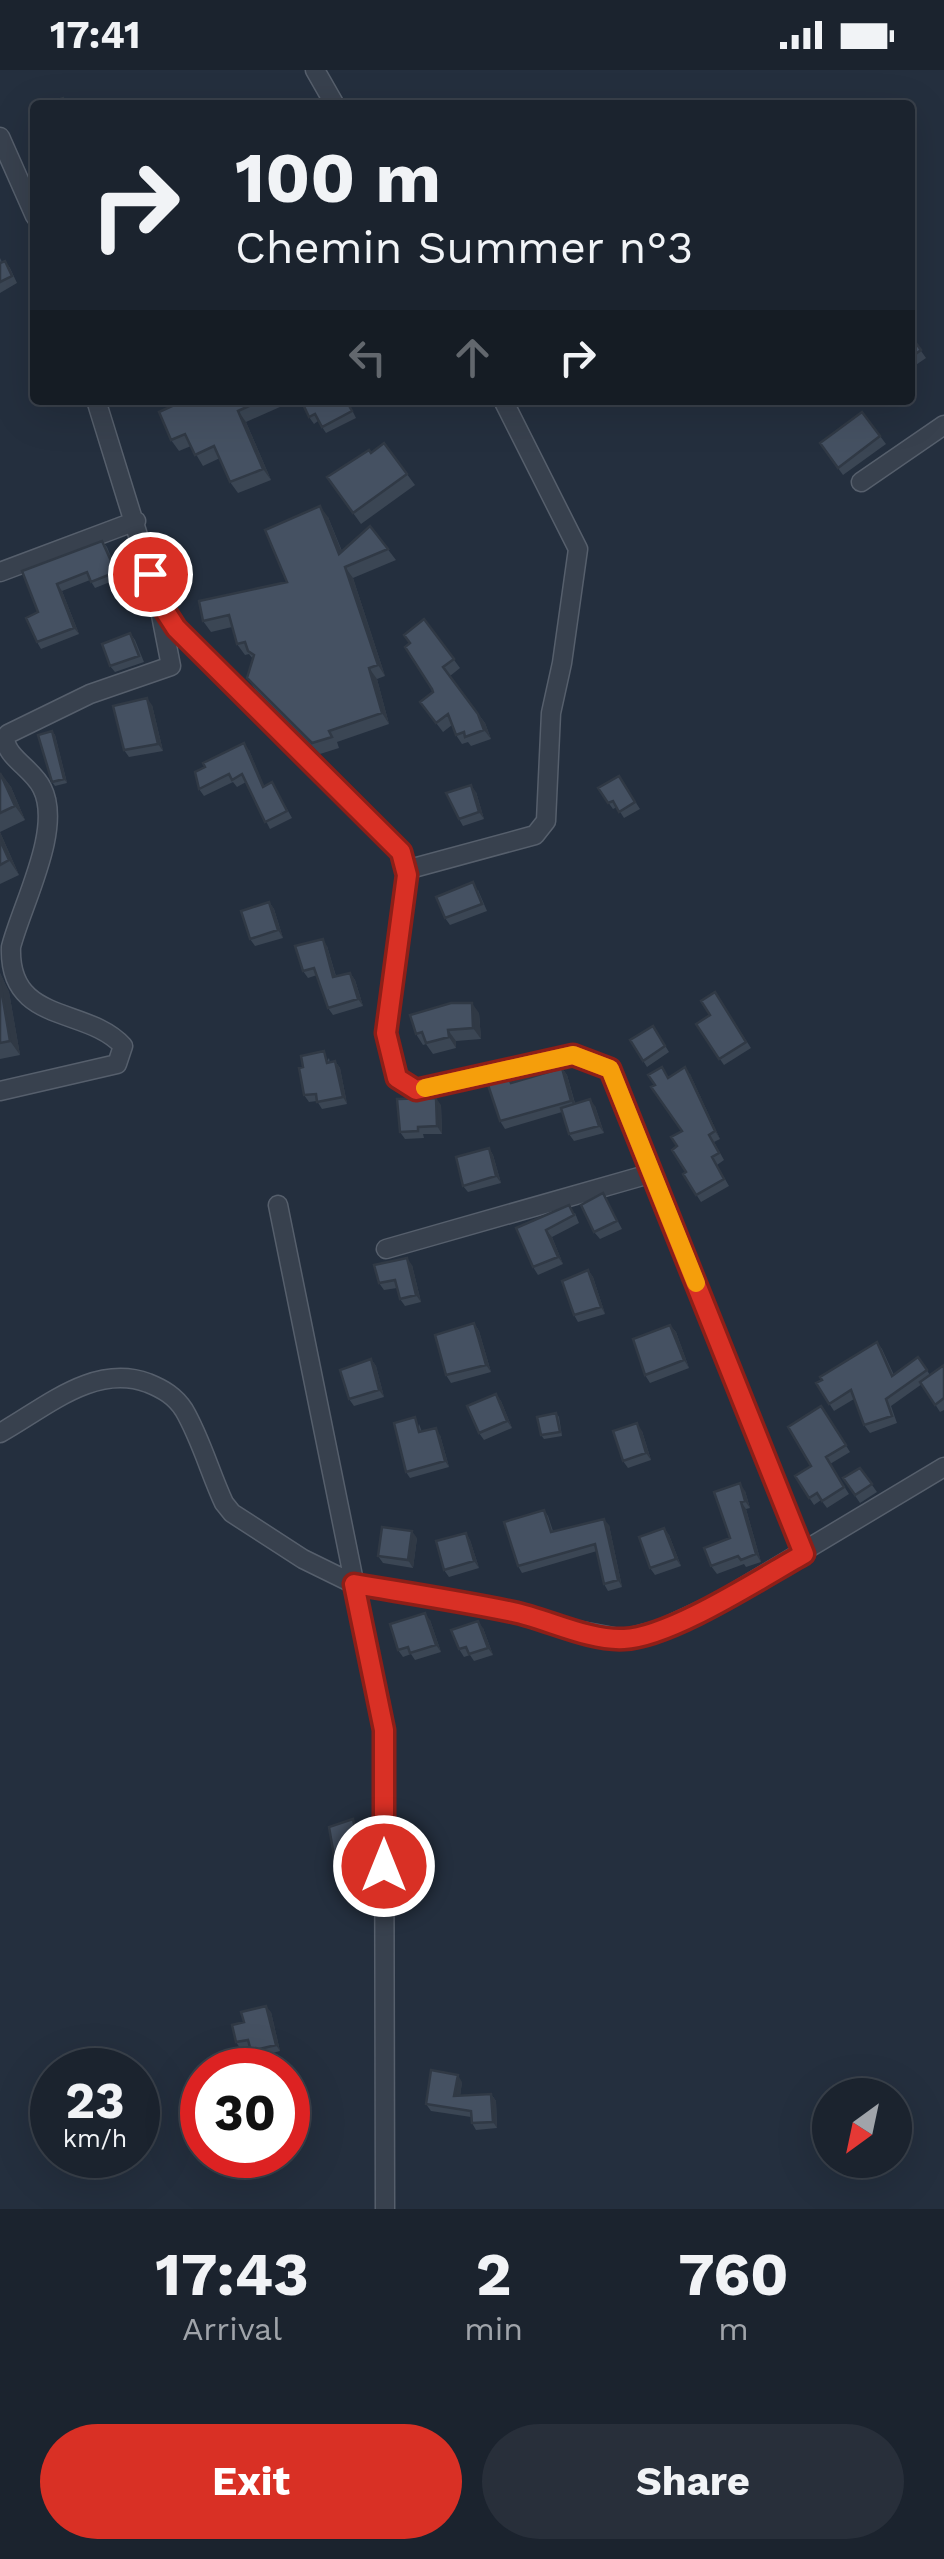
<!DOCTYPE html>
<html lang="en">
<head>
<meta charset="utf-8">
<style>
	body { margin:0; font-family:"Work Sans",sans-serif; background:#282f3a; color:#f1f3f6; height:100vh; display:flex; flex-direction:column; font-size:38px; white-space:nowrap }
	* { box-sizing:border-box; margin:0 }
	p { font-size:32px; color:#a0a4aa }
	.icon { flex:none; width:55px; height:55px; fill:none; stroke:currentColor; stroke-width:2; stroke-linecap:round; stroke-linejoin:round }
	.map { position:relative; height:2139px; overflow:hidden }
	.drawer { display:flex; flex-direction:column; background:#1b232e; flex:1 }
	.drawer>* { flex:none }
	.hud { position:absolute; left:30px; top:30px; width:885px; height:305px; border-radius:10px; box-shadow:0 10px 40px #0002,0 0 0 2px #39404a; background:#1b232e; color:#f1f3f6; overflow:hidden }
	.needle { width:65px; rotate:213deg }
	.fabs { position:absolute; left:812px; top:2008px; display:grid; gap:20px }
	.fabs a { display:grid; place-items:center; width:100px; height:100px; border-radius:50%; background:#1b232e; box-shadow:0 10px 40px #0002,0 0 0 2px #39404a; font-size:50px }
	.speed { position:absolute; left:30px; top:1978px; display:flex; gap:20px; font-size:50px; font-weight:700; text-align:center }
	.speed>* { display:grid; place-content:center; width:130px; height:130px; border-radius:50%; background:#1b232e; box-shadow:0 10px 40px #0002,0 0 0 2px #39404a; line-height:1 }
	.speed small { font-size:25px; font-weight:400 }
	.speed .limit { border:15px solid #d22; background:#fff; color:#111 }
	.pin { position:absolute; display:grid; place-items:center; width:85px; height:85px; color:#fff; margin:-42px; border:5px solid #fff; border-radius:50%; box-shadow:0 2px 10px #0007 }
	.me { position:absolute; width:110px; margin:-55px; rotate:0deg; stroke-linejoin:round; filter:drop-shadow(0 0 8px #0008) }
	.turn { display:flex; align-items:center; gap:35px; height:210px; padding:0 40px; font-size:45px }
	.turn .icon { width:130px; height:130px; stroke-width:2.5 }
	.turn b { display:block; font-size:70px; line-height:85px }
	.lanes { display:flex; align-items:center; height:95px; padding:0 40px; background:#0003; justify-content:center; gap:50px; direction:ltr }
	.lanes .off { opacity:.35 }
	.eta { display:flex; justify-content:space-evenly; align-items:center; height:170px; text-align:center }
	.eta b { font-size:60px; font-weight:700; line-height:70px }
	.action { display:flex; gap:20px; margin-top:auto; padding:20px 40px }
	.action a { flex:1; height:115px; border-radius:60px; background:#d93025; color:#fff; font-size:40px; font-weight:700; line-height:115px; text-align:center }
	.action a+a { background:#282f3a; color:#f1f3f6 }
	.status { display:flex; justify-content:space-between; align-items:center; height:70px; padding:0 50px; background:#1b232e; direction:ltr }
	.status svg { height:28px; fill:currentColor }
	.map>svg:first-child { display:block }
</style>
</head>
<body>
<div class="status"><b>17:41</b><svg viewBox="0 0 49 12"><path d="M0 12V9h3v3zM5 12V6h3v6zM10 12V3h3v9zM15 12V0h3v12zM26 1h20v11H26zM47 4h2v5h-2z"/></svg></div>
<div class="map">
<svg width="944" height="2139" viewBox="0 0 944 2139">
	<rect width="100%" height="100%" fill="#242f3e"/>
	<g fill="none" stroke-linecap="round" stroke-linejoin="round">
		<g stroke="#565f6c" stroke-width="21">
			<path id="minor" d="M315,0l20,35
				M0,67l35,79
				M96,330l62,200 17,28 226,224 6,23 -21,158 11,45 19,12 157,-35 37,14 194,485
				M861,412l83,-57
				M0,502l136,-51
				M406,800l129,-35 11,-14 5,-108 11,-50 16,-114 -75,-149
				M0,1021l117,-27 6,-18c-36,-40 -115,-21 -112,-99 11,-43 52,-118 31,-159 -9,-19 -35,-30 -37,-49l3,-5 82,-40 81,-28 -11,-56
				M278,1135l106,525 1,479
				M386,1179l267,-76
				M0,1363c45,-25 94,-70 148,-50 15,6 27,13 36,27 17,29 26,63 40,93l8,10 71,46 51,25 162,28 49,16 59,11 35,-9 58,-27 227,-136"/>
		</g>
		<use href="#minor" stroke="#38414e" stroke-width="18"/>
	</g>
	<path fill="#3b4654" d="M0,188l2,4 3,-1 5,7 7,15 -17,10z
		M910,265l16,23 -16,11z
		M185,330h103l1,3 -43,19 25,58 -33,13 -8,-11 -10,-24 -17,8 -12,-20 -12,5 -8,-11z
		M347,330l9,18 -30,15 -8,-12 -4,3 -5,-7z
		M862,342l24,32 -43,31 -23,-32z
		M384,373l31,42 -54,39 -34,-47 44,-24z
		M328,447l14,34 28,-25 26,34 -43,18 32,98 -8,3 12,45 -52,18 2,6 -19,6 -65,-65 -8,-11 6,-19 -4,-5 -4,1 -8,-11 -5,-17 -21,5 -8,-11 84,-39z
		M102,471l5,6 13,31 -25,10 -5,-8 -28,11 17,43 -38,15 -4,-7 1,-30 -16,-41z
		M424,549l36,49 -10,8 35,47 6,16 -20,7 -3,-4 -6,2 -6,-9 -4,-10 -9,7 -23,-30 13,-10 -1,-3 -22,-46z
		M130,563l5,7 9,22 -29,10 -5,-6z
		M152,635l11,46 -34,6 -5,-7z
		M52,661l3,4 12,48 -12,3 -3,-4z
		M249,680l15,36 8,-4 20,36 -22,11 -24,-47 -9,5 -4,-5 -29,14 -5,-7z
		M0,703l11,14 14,33 -25,12 19,43 -19,9z
		M619,706l21,33 -16,9 -7,-11 -4,2 -15,-21z
		M476,722l8,27 -21,7 -4,-7z
		M478,820l9,21 -37,14 -5,-7z
		M269,832l5,7 9,29 -28,8 -5,-7z
		M327,876l9,30 14,-3 5,7 8,26 -30,9 -5,-7 -11,-33 -9,3 -5,-7z
		M0,903l9,19 11,63 -20,4z
		M715,922l36,56 -27,17 -28,-41 14,-9z
		M479,943l2,26 -25,2v7l-23,6 -7,-10 -3,1 -7,-11z
		M653,956l16,26 -22,15 -17,-27z
		M329,988l1,5 5,-2 5,7 7,36 -25,5 -5,-8 -8,1 -5,-7z
		M562,998l5,7 8,28 20,3 9,27 -30,8 -5,-7 -7,-22 -57,17 -5,-8 9,-42 3,4z
		M690,1004l30,65 -6,3 10,18 -7,5 12,21 -28,16 -18,-28 3,-2 -9,-26 5,-15 -27,-46 14,-7z
		M441,1035l1,29h-19l1,4 -19,1 -5,-7z
		M489,1078l4,7 8,28 -33,9 -5,-6z
		M603,1123l19,36 -22,10 -6,-7z
		M575,1143l4,10 -27,14 11,27 -25,11 -5,-8 -17,-39z
		M412,1195l9,37 -16,4 -5,-7 -3,-11 -13,2 -5,-7z
		M588,1200l5,7 12,37 -27,8 -4,-7z
		M474,1253l5,8 12,41 -40,11 -5,-8z
		M670,1255l6,7 13,36 -39,15 -5,-8z
		M877,1272l5,7 12,26 24,-18 12,18 14,-10v45l-4,2 -18,-28 -31,22 6,17 -27,10 -6,-8 -10,-26 -20,12 -18,-28z
		M371,1289l5,7 8,31 -30,9 -5,-7z
		M496,1324l5,7 11,27 -28,12 -5,-7z
		M821,1336l29,46 -20,12 19,30 -22,14 -6,-8 -7,5 -19,-29 16,-10z
		M556,1343l3,4 3,19 -18,3 -3,-4z
		M419,1354l3,8 18,3 9,32 -39,11 -4,-6z
		M642,1361l9,29 -23,8 -5,-7z
		M860,1398l17,24 -17,11 -17,-25z
		M745,1421l5,17 -4,1 15,53 -15,5 -2,-3 -27,10 -6,-8 19,-28z
		M544,1440l4,6 5,15 56,-6 13,62 -14,4 -4,-7 -7,-33 -75,22 -4,-7z
		M664,1458l5,7 12,31 -26,9 -5,-7z
		M466,1463l4,7 9,28 -30,9 -5,-7z
		M417,1468l-4,30 -30,-5 -5,-7z
		M430,1550l11,32 -26,8 -4,-6 -8,3 -5,-7z
		M483,1558l10,27 -19,6 -4,-6 -6,2 -5,-8z
		M357,1756l4,18 -6,1 2,14 -19,4 -4,-7z
		M271,1942l9,39 -25,7 -6,-12 -9,2 -4,-6 8,-20z
		M462,2012l-2,14 31,-2 5,7 1,27 -21,2 -4,-7 -1,-6 -40,-6 -5,-7z"/>
	<path fill="#303945" d="M238,341l8,11 25,58 -8,-11z
		M320,436l8,11 19,48 -8,-11z
		M345,497l8,11 32,98 -7,-11z
		M57,514l5,7 17,43 -5,-6z
		M369,598l8,11 12,45 -7,-11z
		M147,628l5,7 11,46 -5,-7z
		M478,644l7,9 6,16 -7,-9z
		M52,661l3,4 12,48 -3,-4z
		M244,673l5,7 19,44 -5,-7z
		M1,703l10,14 14,33 -10,-14z
		M471,715l5,7 8,27 -5,-7z
		M0,762l19,43 -10,-15 -9,-20z
		M269,832l5,7 9,29 -5,-8z
		M323,869l4,7 11,38 -5,-7z
		M0,903l9,19 11,63 -10,-14 -10,-59z
		M350,903l5,7 8,26 -5,-7z
		M472,933l7,10 2,26 -8,-11z
		M448,960l8,11v7l-7,-11z
		M335,991l5,7 7,36 -4,-7z
		M685,997l5,7 30,65 -5,-8z
		M562,998l5,7 9,33 -5,-7z
		M436,1028l5,7 1,29 -5,-8z
		M590,1029l5,7 9,27 -5,-7z
		M489,1078l4,7 8,28 -5,-7z
		M546,1160l6,7 11,27 -5,-7z
		M407,1188l5,7 9,37 -5,-7z
		M588,1200l5,7 12,37 -4,-7z
		M474,1253l5,8 12,41 -5,-7z
		M670,1255l6,7 13,36 -5,-8z
		M371,1289l5,7 8,31 -5,-7z
		M496,1324l5,7 11,27 -5,-7z
		M637,1353l5,8 9,29 -5,-7z
		M436,1358l4,7 9,32 -4,-6z
		M740,1413l5,8 5,17 -5,-7z
		M741,1432l5,7 15,53 -5,-8z
		M604,1449l5,6 13,62 -4,-7z
		M664,1458l5,7 12,31 -5,-7z
		M412,1461l5,7 -4,30 -5,-8z
		M466,1463l4,7 9,28 -5,-7z
		M425,1543l5,7 11,32 -5,-7z
		M478,1551l5,7 10,27 -5,-7z
		M353,1749l4,7 4,18 -4,-6z
		M350,1769l5,6 2,14 -4,-7z
		M266,1936l5,6 9,39 -4,-6z
		M458,2005l4,7 -3,21 -5,-7z
		M491,2024l5,7 1,27 -4,-6z"/>
	<path fill="#455162" stroke="#303945" stroke-width="2.5" d="M63,28l3,7h-22z
		M5,191l7,15 -12,6v-19z
		M910,265l11,15 -11,8z
		M185,330h77l-24,11 25,58 -33,13 -16,-36 -19,9 -10,-21 -14,6 -12,-28z
		M301,330h45l6,11 -30,16 -7,-13 -6,3z
		M862,342l18,24 -42,32 -18,-25z
		M384,373l23,31 -54,39 -26,-36 42,-27 2,3z
		M320,436l19,48 31,-28 18,23 -43,18 33,98 -9,3 13,45 -53,18 3,6 -20,6 -65,-65 7,-23 -6,-4 -3,-9 -8,2 -8,-29 -26,6 -4,-20 88,-19 -22,-52z
		M102,471l14,31 -25,10 -4,-10 -30,12 17,44 -37,14 -11,-24 12,-6 -16,-41z
		M424,549l30,40 -11,8 35,47 6,16 -19,7 -1,-5 -8,3 -8,-21 -12,9 -16,-21 13,-10 -1,-3 -27,-42 5,-4 -6,-8z
		M130,563l9,23 -29,10 -8,-22z
		M147,628l11,46 -34,6 -11,-44z
		M52,661l12,48 -12,3 -14,-47z
		M244,673l19,44 9,-5 15,29 -22,11 -23,-48 -10,6 -3,-6 -30,15 -4,-17 10,-5 -2,-4z
		M0,703l15,33 -15,7z
		M619,706l16,26 -16,10 -6,-11 -5,2 -10,-15z
		M471,715l8,27 -20,7 -13,-26z
		M0,770l9,20 -9,5z
		M473,812l9,22 -37,14 -9,-21z
		M269,832l9,28 -28,9 -9,-28z
		M323,869l10,38 17,-4 8,26 -30,9 -14,-40 -11,3 -8,-25z
		M0,912l10,59 -10,2z
		M715,922l31,50 -27,17 -23,-35 14,-9 -9,-14z
		M451,933h21l1,25 -25,2 1,7 -23,6 -4,-11 -6,2 -6,-19z
		M653,956l12,20 -22,15 -13,-21z
		M324,981l3,12 8,-2 8,36 -26,5 -1,-8 -12,1 -5,-27 4,-1 -2,-11z
		M662,997l6,11 17,-11 30,64 -6,4 10,18 -7,4 12,22 -28,16 -13,-21 3,-2 -14,-22 5,-4 -6,-9 11,-6 -31,-44 4,-2 -7,-10z
		M562,998l9,33 -71,20 -12,-36 21,-6 2,4z
		M436,1028l1,28 -19,1v4l-18,1 -3,-33z
		M590,1029l9,27 -30,8 -8,-26z
		M489,1078l7,28 -33,10 -7,-29z
		M603,1123l14,28 -23,11 -13,-27z
		M569,1135l5,10 -28,15 12,27 -25,10 -17,-39z
		M407,1188l9,37 -16,4 -5,-19 -16,3 -5,-18z
		M588,1200l13,37 -27,8 -12,-34z
		M474,1253l12,42 -40,10 -11,-40z
		M670,1255l14,35 -39,15 -12,-36z
		M877,1272l15,34 26,-19 9,13 -41,29 6,17 -28,9 -13,-35 -22,14 -13,-21 6,-3 -2,-3z
		M371,1289l8,31 -30,9 -9,-29z
		M944,1295v33l-9,7 -15,-23z
		M496,1324l11,27 -28,12 -12,-27z
		M821,1336l25,39 -20,12 18,30 -22,14 -5,-8 -8,5 -14,-22 16,-10 -23,-39z
		M556,1343l4,19 -19,3 -4,-18z
		M415,1347l4,15 17,-4 9,33 -39,11 -12,-49z
		M637,1353l9,30 -23,8 -10,-30z
		M860,1398l12,16 -17,11 -12,-17z
		M740,1413l5,18 -4,1 15,52 -15,6 -3,-4 -27,10 -7,-18 26,-10 -16,-46z
		M544,1440l7,22 53,-13 14,61 -14,4 -9,-40 -77,22 -14,-44z
		M382,1457l30,4 -4,29 -30,-4z
		M664,1458l12,31 -26,9 -11,-31z
		M466,1463l8,28 -30,9 -8,-29z
		M425,1543l11,32 -26,8 -2,-6 -10,3 -8,-26z
		M478,1551l10,27 -19,6 -3,-7 -7,2 -8,-19z
		M353,1749l4,19 -7,1 3,13 -19,4 -5,-29z
		M266,1936l10,39 -25,6 -3,-11 -12,2 -4,-17 12,-3 -3,-10z
		M431,2000l27,5 -4,21 37,-2 2,28 -21,1 -1,-12 -45,-7z"/>
	<g fill="none" stroke-linecap="round" stroke-linejoin="round">
		<g stroke="#8d1f18" stroke-width="25">
			<path id="route" d="M150,504l8,26 18,28 225,224 6,23 -21,158 11,45 19,12 157,-35 37,14 194,485c-43,24 -133,83 -180,85 -35,2 -77,-20 -111,-27 -53,-11 -106,-19 -159,-28l30,146v136"/>
		</g>
		<use href="#route" stroke="#d93025" stroke-width="18"/>
		<path stroke="#f59e0b" stroke-width="18" d="M425,1018l148,-33 37,14 86,214"/>
	</g>
</svg>
<div class="fabs">
<a><svg class="needle" viewBox="-14 -14 28 28"><path d="M0-13l5 13h-10z" fill="#e53935"/><path d="M0 13l5-13h-10z" fill="#a0a4aa"/></svg></a>
</div>
<div class="speed"><div>23<small>km/h</small></div><div class="limit">30</div></div>
<div class="pin" style="left:150px;top:504px;background:#d93025"><svg class="icon" aria-label="arrive" viewBox="0 0 24 24"><path d="M6 21V4h12l-3 4 3 4H6"/></svg></div>
<svg class="me" style="left:384px;top:1796px" viewBox="-20 -20 40 40"><circle r="17" fill="#d93025" stroke="#fff" stroke-width="3"/><path d="M0-11L8 9 0 5-8 9z" fill="#fff"/></svg>
<div class="hud">
<div class="turn"><svg class="icon" aria-label="right" viewBox="0 0 24 24"><path d="M7 20v-9h11M14 6l5 5-5 5"/></svg><div><b>100 m</b>Chemin Summer n°3</div></div>
<div class="lanes"><svg class="icon off" aria-label="left" viewBox="0 0 24 24"><path d="M17 20v-9H6M10 6l-5 5 5 5"/></svg><svg class="icon off" aria-label="ahead" viewBox="0 0 24 24"><path d="M12 20V5M6 11l6-6 6 6"/></svg><svg class="icon" aria-label="right" viewBox="0 0 24 24"><path d="M7 20v-9h11M14 6l5 5-5 5"/></svg></div>
</div>
</div>
<section class="drawer">
<div class="eta">
<div><b>17:43</b><p>Arrival</p></div>
<div><b>2</b><p>min</p></div>
<div><b>760</b><p>m</p></div>
</div>
<div class="action"><a>Exit</a><a>Share</a></div>
</section>
</body>
</html>
